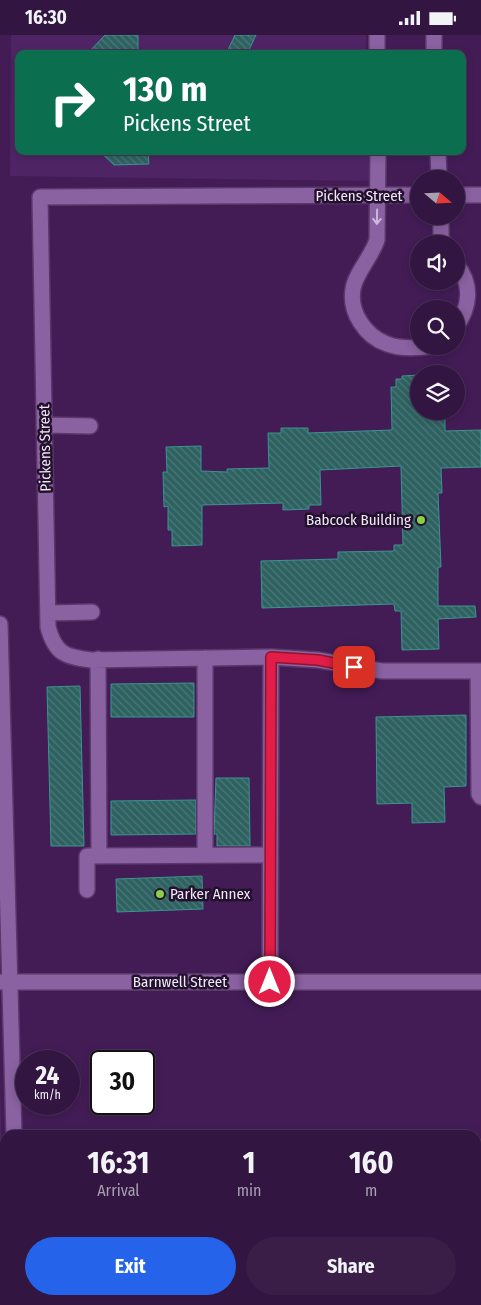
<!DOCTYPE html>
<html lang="en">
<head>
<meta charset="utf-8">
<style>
	body { margin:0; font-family:"Fira Sans Condensed",sans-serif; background:#3a1e47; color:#f1f3f6; height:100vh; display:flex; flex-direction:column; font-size:19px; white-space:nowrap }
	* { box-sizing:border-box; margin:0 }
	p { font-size:16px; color:#a89fb1 }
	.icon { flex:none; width:28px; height:28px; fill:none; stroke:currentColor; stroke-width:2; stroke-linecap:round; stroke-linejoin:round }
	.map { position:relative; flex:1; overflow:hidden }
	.panel { position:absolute; left:0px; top:1095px; width:481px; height:175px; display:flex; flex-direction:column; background:#321540; border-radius:15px 15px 0 0; box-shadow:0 2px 8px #0003,0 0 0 1px #4d3459 }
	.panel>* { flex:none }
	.top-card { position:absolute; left:15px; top:15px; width:451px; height:105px; border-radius:10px; box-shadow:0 2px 8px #0003,0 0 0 1px #4d3459; background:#0b6e4f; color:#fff; overflow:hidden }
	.needle { width:32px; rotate:109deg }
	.controls { position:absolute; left:410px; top:135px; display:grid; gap:10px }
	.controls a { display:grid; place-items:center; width:55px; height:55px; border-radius:50%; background:#321540; box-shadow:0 2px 8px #0003,0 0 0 1px #4d3459; font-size:25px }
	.speed { position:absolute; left:15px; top:1015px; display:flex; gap:10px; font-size:25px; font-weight:700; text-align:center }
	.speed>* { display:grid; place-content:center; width:65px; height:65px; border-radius:50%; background:#321540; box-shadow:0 2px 8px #0003,0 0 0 1px #4d3459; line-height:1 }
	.speed small { font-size:12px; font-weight:400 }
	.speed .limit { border:2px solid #111; border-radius:8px; background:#fff; color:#111 }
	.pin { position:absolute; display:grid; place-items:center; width:42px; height:42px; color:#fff; margin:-21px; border-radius:10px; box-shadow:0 2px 8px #0006 }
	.me { position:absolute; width:55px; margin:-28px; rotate:0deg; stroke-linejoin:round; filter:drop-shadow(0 0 4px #0008) }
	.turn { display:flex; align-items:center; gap:18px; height:105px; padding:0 25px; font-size:22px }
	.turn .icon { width:65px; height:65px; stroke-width:2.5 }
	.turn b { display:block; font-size:35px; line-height:42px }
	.eta { display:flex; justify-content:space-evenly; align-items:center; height:85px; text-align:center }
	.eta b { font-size:30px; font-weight:700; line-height:35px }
	.button { display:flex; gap:10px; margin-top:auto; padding:10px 25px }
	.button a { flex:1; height:58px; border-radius:30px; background:#2563eb; color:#fff; font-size:20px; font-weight:700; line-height:58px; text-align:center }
	.button a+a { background:#3a1e47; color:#f1f3f6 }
	.status { display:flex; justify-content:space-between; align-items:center; height:35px; padding:0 25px; background:#321540; direction:ltr }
	.status svg { height:14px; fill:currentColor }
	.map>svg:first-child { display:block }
</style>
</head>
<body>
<div class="status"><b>16:30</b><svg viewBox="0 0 49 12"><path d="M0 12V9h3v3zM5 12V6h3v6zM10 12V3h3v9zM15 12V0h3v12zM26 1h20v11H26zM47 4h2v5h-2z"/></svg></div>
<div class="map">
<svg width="481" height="1270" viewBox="0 0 481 1270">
	<defs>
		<pattern id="building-back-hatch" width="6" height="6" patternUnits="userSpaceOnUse" patternTransform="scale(1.25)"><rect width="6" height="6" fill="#2e6261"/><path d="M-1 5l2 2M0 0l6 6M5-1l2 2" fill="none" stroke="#4d7879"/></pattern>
	</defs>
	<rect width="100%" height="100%" fill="#431c56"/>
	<path fill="#4f2465" d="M11,0h355v19h-347v97h350v30l-359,-5z
		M0,1046l2,100 3,124h-5z"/>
	<path fill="url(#building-back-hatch)" stroke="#3a9492" d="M105,0h33v19h-51z
		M235,0h21l-9,19h-21z
		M99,116h49l1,13 -35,1z
		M419,340v36h26v20l36,-1v37l-40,1 1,25h-4l3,74h-3v39h37l1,11 -38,2 1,30 -37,1 -1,-39h-6l-1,-7 -132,4 -1,-47 77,-2v-7l56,-1v-6h9l-2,-79 -81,4 1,35h-12v4l-26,1v-7l-81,2v40l-30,1v-16h-4v-24l-4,1 -1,-35h4l-1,-25 35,-1v25l26,1v-3l42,-1 -1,-35h13v-5h27v5l84,-3 -1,-43h5v-8h6v-3z
		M194,648v34h-83v-33z
		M80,651l4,160h-33l-4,-159z
		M466,680v71l-22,1 1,35 -33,1v-20l-35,1 -1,-87z
		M216,743h33l1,68h-33v-12h-3z
		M196,765v34l-85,1v-34z
		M202,841l1,33 -86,3 -1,-33z"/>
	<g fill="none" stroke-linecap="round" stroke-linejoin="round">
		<g stroke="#593769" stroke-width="18">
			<path id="minor" d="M377,0v19
				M434,0v19
				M378,116l-1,89c-5,16 -22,34 -24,49 -4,23 12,47 34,55 13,5 32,4 46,2
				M438,116l1,28
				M419,160l-379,2 8,430c7,27 18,30 43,33l180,-3 47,3 64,11h99
				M456,160h25
				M441,181v21l3,7
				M456,229c17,20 14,43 0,63
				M44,390l46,1
				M48,578l44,-1
				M0,589l14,511
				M205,623v197
				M98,624l1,197
				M478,636l1,123 2,3
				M87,855v-34l183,-1
				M1,947h480
				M270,947l1,-325
				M476,1202h5
				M18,1265v5
				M252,1265l1,5
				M443,1270v-5"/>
		</g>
		<use href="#minor" stroke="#8a61a1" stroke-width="15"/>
	</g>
	<defs><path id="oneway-shaft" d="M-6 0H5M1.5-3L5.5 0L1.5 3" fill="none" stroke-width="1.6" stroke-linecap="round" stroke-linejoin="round" transform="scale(1.25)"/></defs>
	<use stroke="#ceb7dc" href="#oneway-shaft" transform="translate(377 182) rotate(91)"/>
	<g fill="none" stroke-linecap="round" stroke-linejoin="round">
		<g stroke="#92132f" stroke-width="12">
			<path id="route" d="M270,947l1,-325 47,3 36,7"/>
		</g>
		<use href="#route" stroke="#e11d48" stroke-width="9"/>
	</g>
	<g fill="#89cf48" stroke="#21112a" stroke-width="2">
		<circle cx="421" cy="485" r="5"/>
		<circle cx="160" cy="859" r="5"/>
	</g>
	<g text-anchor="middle" stroke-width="5" stroke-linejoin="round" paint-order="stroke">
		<g font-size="15" fill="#f3e6fc" stroke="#21112a">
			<text x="359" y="166">Pickens Street</text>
			<text transform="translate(45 413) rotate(-91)" y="5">Pickens Street</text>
			<text x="180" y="952">Barnwell Street</text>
		</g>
		<g font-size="15" fill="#f3e6fc" stroke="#21112a" text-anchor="end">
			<text x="411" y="490">Babcock Building</text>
			<text x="170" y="864" text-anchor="start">Parker Annex</text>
		</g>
	</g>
</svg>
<div class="controls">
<a><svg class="needle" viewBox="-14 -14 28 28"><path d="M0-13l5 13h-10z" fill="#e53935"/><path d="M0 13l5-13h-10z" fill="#a89fb1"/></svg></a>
<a><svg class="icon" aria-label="sound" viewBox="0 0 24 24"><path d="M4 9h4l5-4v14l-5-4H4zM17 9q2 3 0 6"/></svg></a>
<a><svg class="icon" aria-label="search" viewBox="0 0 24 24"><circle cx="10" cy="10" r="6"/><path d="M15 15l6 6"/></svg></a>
<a><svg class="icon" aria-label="layers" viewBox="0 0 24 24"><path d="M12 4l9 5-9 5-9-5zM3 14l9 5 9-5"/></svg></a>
</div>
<div class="speed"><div>24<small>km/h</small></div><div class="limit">30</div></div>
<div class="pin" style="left:354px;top:632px;background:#d93025"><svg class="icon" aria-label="arrive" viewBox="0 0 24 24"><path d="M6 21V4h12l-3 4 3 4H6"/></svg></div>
<svg class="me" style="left:270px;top:947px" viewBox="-20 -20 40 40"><circle r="17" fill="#e11d48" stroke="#fff" stroke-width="3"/><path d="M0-11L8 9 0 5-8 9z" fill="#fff"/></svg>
<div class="top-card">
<div class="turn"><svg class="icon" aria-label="right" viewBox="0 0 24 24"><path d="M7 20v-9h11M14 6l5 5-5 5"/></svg><div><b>130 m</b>Pickens Street</div></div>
</div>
<section class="panel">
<div class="eta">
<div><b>16:31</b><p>Arrival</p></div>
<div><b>1</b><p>min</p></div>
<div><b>160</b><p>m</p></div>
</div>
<div class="button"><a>Exit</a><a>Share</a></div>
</section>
</div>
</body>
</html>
